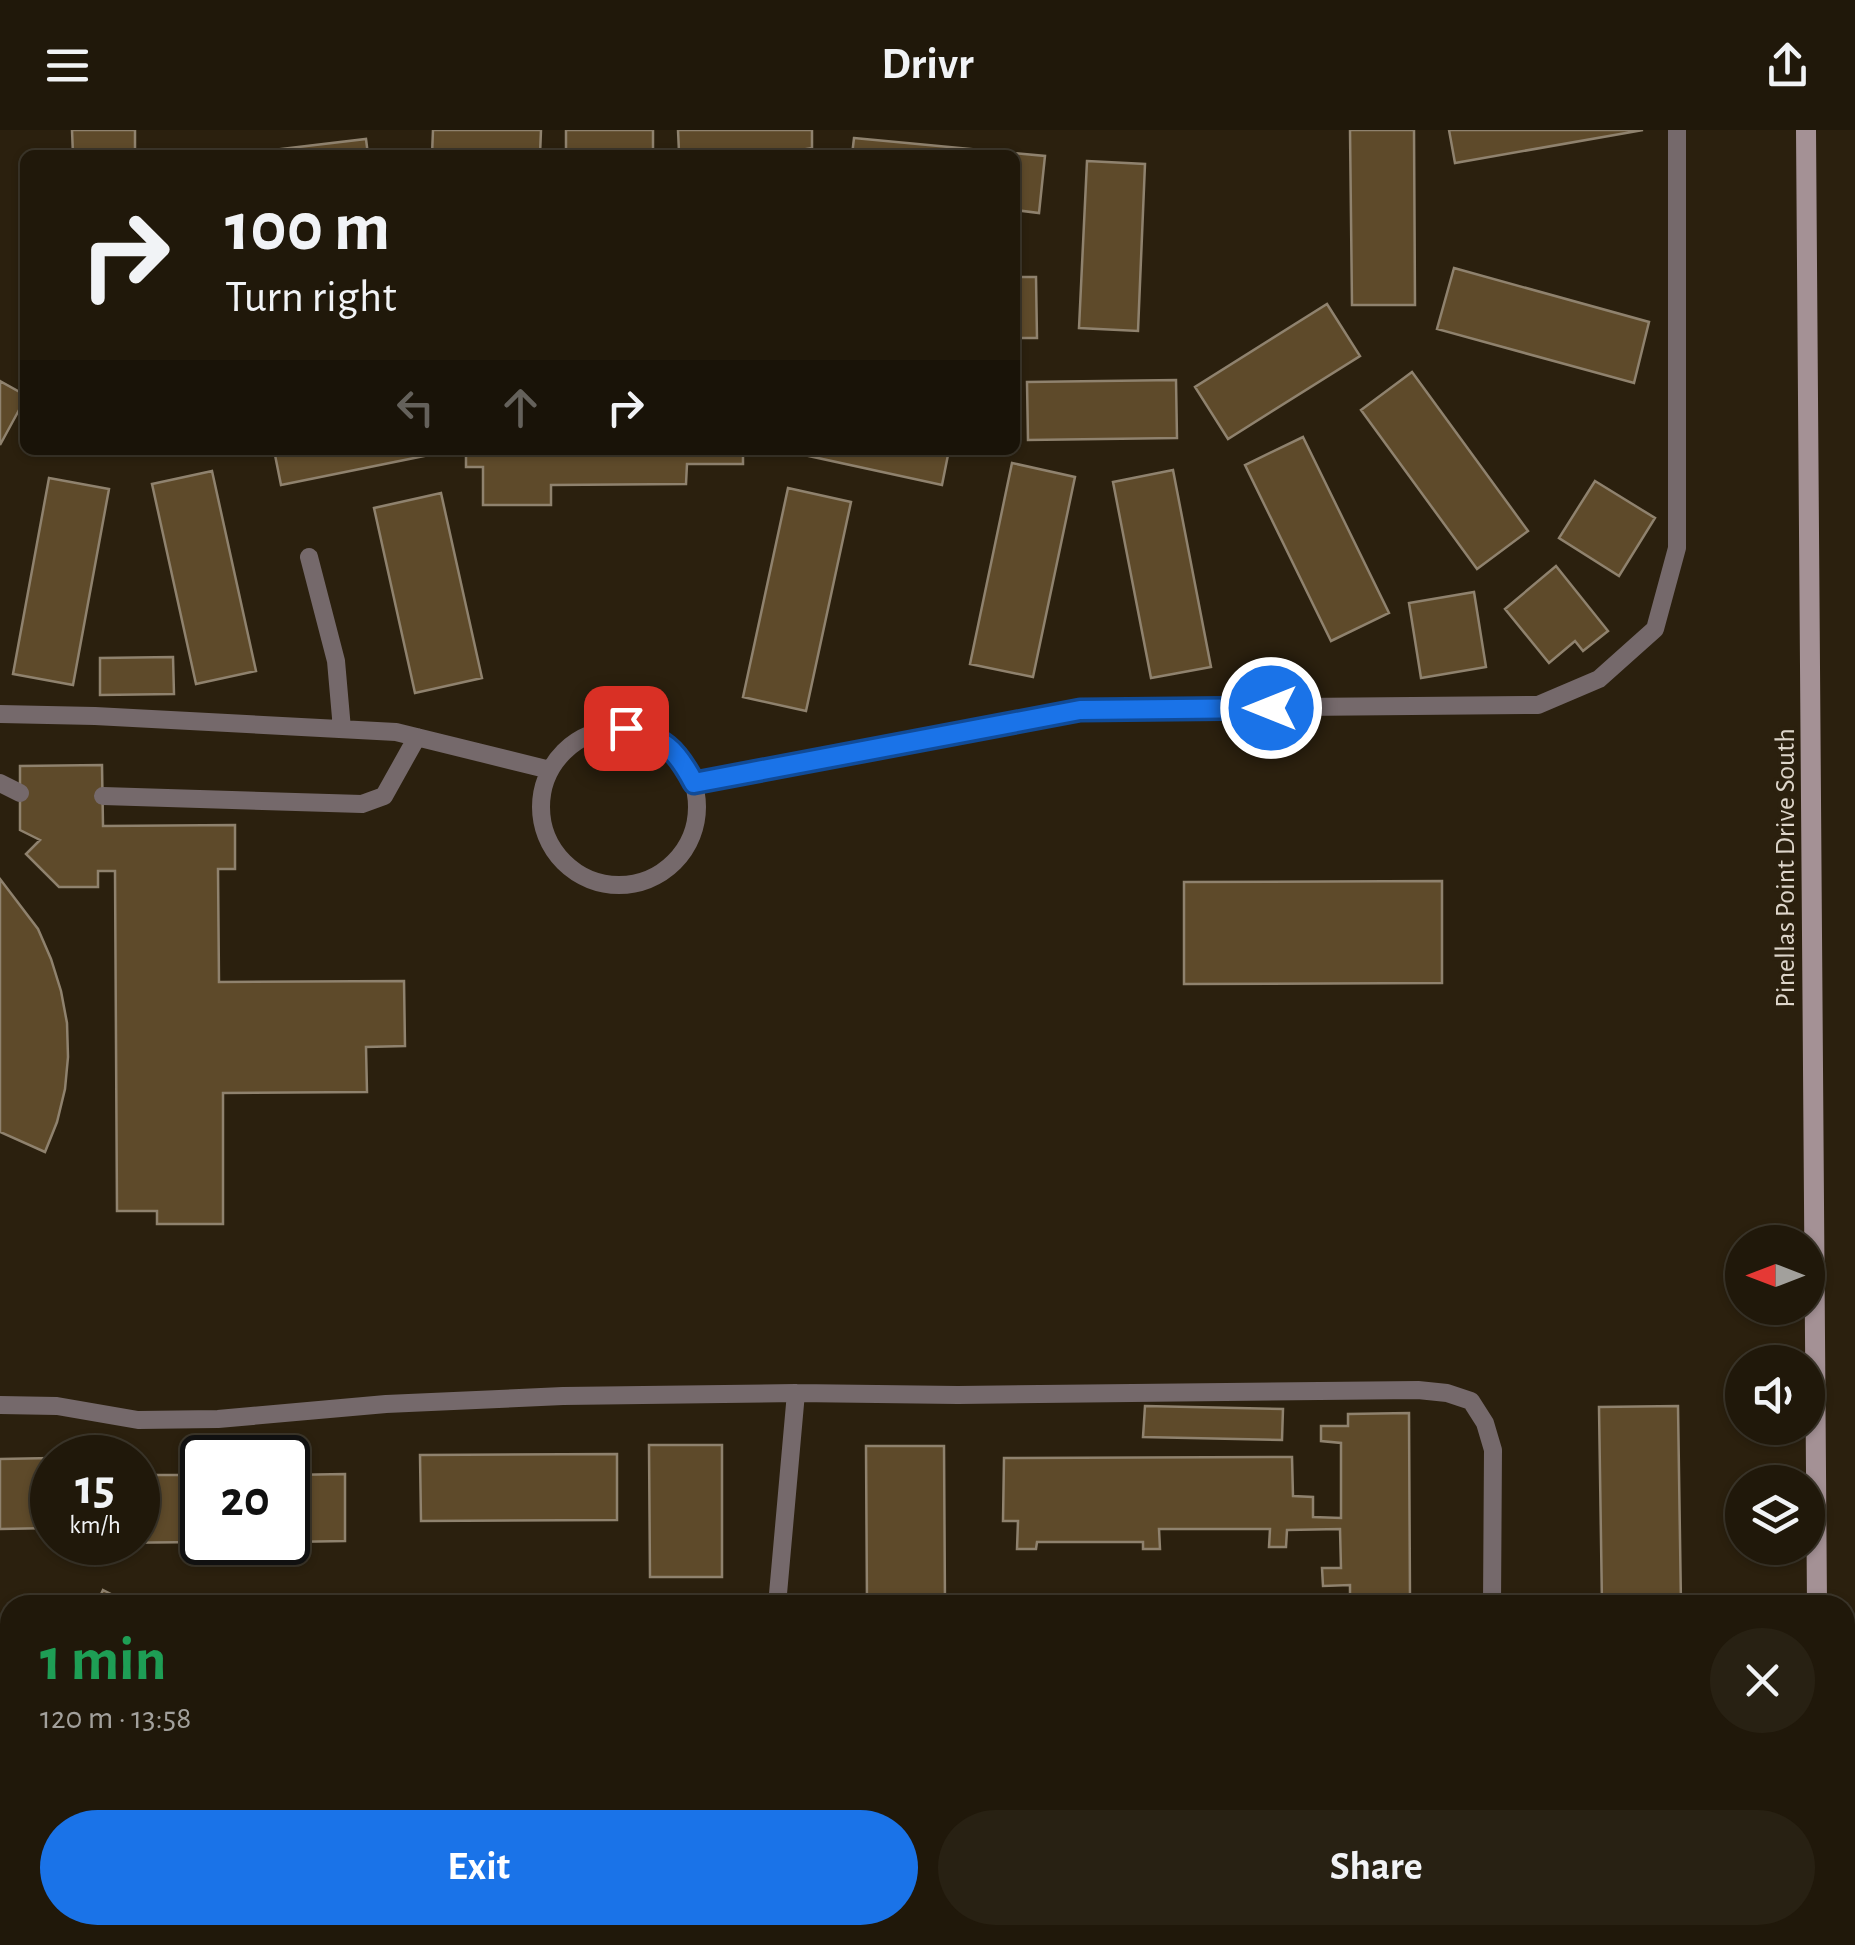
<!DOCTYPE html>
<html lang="en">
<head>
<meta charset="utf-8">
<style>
	body { margin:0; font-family:"Alegreya Sans",sans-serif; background:#282113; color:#f1f3f6; height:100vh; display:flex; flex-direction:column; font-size:38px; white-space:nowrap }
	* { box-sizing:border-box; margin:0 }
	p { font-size:32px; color:#a2a09c }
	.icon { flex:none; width:55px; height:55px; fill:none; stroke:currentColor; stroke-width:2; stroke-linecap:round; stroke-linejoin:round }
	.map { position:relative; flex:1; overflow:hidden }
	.panel { position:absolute; left:0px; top:1465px; width:1855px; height:350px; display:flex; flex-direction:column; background:#20180a; border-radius:30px 30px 0 0; box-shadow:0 2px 8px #0004,0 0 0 2px #3d372b }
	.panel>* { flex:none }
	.banner { position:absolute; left:20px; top:20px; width:1000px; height:305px; border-radius:15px; box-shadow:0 2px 8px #0004,0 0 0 2px #3d372b; background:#20180a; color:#f1f3f6; overflow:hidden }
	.needle { width:65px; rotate:270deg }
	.fabs { position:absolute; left:1725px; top:1095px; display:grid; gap:20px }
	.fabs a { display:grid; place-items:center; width:100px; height:100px; border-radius:50%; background:#20180a; box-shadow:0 2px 8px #0004,0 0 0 2px #3d372b; font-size:50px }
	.speed { position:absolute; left:30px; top:1305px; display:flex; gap:20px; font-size:50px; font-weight:700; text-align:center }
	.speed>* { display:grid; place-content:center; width:130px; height:130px; border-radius:50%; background:#20180a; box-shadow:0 2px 8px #0004,0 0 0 2px #3d372b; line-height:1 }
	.speed small { font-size:25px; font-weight:400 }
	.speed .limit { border:5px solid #111; border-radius:15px; background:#fff; color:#111 }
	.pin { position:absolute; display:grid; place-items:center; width:85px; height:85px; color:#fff; margin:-42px; border-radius:20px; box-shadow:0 5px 15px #0006 }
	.me { position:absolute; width:110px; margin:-55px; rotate:270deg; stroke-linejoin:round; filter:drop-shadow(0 0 8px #0008) }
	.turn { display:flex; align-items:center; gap:35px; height:210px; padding:0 40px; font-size:45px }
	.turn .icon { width:130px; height:130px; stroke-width:2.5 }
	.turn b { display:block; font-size:70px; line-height:85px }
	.lanes { display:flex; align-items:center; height:95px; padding:0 40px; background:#0003; justify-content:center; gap:50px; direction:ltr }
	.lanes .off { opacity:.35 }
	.round { display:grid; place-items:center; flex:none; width:105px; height:105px; border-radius:52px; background:#282113 }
	.head { display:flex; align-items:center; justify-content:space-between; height:170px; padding:0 40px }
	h1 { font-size:60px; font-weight:700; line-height:75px; color:#1e9e55 }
	.cta { display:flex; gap:20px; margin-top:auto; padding:20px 40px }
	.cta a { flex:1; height:115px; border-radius:60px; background:#1a73e8; color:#fff; font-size:40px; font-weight:700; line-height:115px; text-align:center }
	.cta a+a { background:#282113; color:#f1f3f6 }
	header { display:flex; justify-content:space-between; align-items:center; height:130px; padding:0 40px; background:#20180a; font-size:45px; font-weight:700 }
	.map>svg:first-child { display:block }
</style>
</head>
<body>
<header><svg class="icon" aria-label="menu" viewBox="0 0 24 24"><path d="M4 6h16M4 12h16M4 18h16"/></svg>Drivr<svg class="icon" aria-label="share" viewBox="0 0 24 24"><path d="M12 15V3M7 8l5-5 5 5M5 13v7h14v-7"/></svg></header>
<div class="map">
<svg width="1855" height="1815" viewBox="0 0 1855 1815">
	<rect width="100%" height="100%" fill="#2b200e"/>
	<path fill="#5e4a2a" stroke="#8f826e" stroke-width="2.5" d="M72,0h63v25h-62z
		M433,0h108l-1,25h-108z
		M566,0h87v25h-87z
		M678,0h134v18l-38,7 -14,-4 -10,4 -15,-2 -42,2 -14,-3z
		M1350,0h64l1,175h-63z
		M1449,0h194l-188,33z
		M854,8l191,18 -6,57 -24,-3v-55h-163z
		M366,9l2,16h-138z
		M1087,31l58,3 -7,167 -59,-3z
		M1454,138l195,54 -15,61 -197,-54z
		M1015,147h21l1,61h-22z
		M1327,174l33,52 -132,83 -33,-52z
		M1412,242l116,159 -51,38 -116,-159z
		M1176,250l1,58 -149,2 -1,-58z
		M0,251l25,14v4l-25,46z
		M1303,307l86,176 -58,28 -86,-176z
		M274,320h159l1,4 -153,31z
		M460,320h317v2l-34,-1v13h-56l-1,20 -135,1v20h-68v-38h-17v-12h-6z
		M796,320h153l-7,35 -147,-32z
		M1012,333l63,14 -42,200 -63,-13z
		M1173,340l38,197 -60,11 -38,-196z
		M212,341l44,200 -60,13 -44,-200z
		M49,348l60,11 -36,196 -60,-11z
		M1595,351l60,37 -36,58 -60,-38z
		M788,358l63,14 -45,209 -63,-14z
		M441,363l41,185 -67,15 -41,-185z
		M1556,436l52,65 -25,20 -8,-10 -26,22 -44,-54z
		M1474,462l12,75 -65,11 -12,-75z
		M173,527l1,37 -74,1v-37z
		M102,635l1,61 132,-1v44h-17l1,113 185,-1 1,65 -39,1 1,45 -144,1v131h-66v-13h-40l-2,-340h-17v16h-39l-33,-33 14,-14 -20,-10v-64z
		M0,749l38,50 13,30 10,32 6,32 1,34 -3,32 -8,33 -12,30 -45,-20z
		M1442,751v102l-258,1v-102z
		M1145,1276l138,3 -1,31 -139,-3z
		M1678,1276l3,199h-79l-3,-198z
		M1409,1283l1,186h-60v-14l-27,1 -1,-18h19l-1,-39 -53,1 -1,17h-17l1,-18h-111l1,20h-17v-7h-106l-1,7h-19l1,-28h-15l1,-63 288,-1 1,39 20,1v20l28,1v-75l-20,-2v-15h27v-12z
		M649,1315h73v132h-72z
		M866,1316h78l1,159h-78z
		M617,1324v66l-196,1 -1,-66z
		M52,1328v70l-52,1v-70z
		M345,1344v67l-57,1v-67z
		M138,1345h64v67l-100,1 36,-1z
		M103,1460l30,15h-37z
		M10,1639v46l-10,-6v-20z
		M0,1761h10v44h87v10h-97z
		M706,1805h72v10h-72z
		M1221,1813h191v2h-191z"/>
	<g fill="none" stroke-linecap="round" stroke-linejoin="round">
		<path stroke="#75696b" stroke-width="18" d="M309,427l27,104 6,68
			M0,584l95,2 301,16 154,38
			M541 677a78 78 0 1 1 156 0a78 78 0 1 1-156 0Z
			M0,653l20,10
			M694,653l386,-74 458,-4 61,-26 56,-50 22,-81v-418
			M103,666l259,8 22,-8 33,-59
			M0,1275l57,1 81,14 80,-1 168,-15 177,-8 233,-3 162,2 460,-5 29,3 24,8 14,22 8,27 -1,155
			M777,1475l19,-212
			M1558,1805l44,10
			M1749,1805l6,10
			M175,1815v-10
			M897,1815l2,-10
			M1491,1815v-10
			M1619,1815l2,-10"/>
		<path stroke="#a49195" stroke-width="20" d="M1806,0l11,1475
			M1816,1815v-10"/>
	</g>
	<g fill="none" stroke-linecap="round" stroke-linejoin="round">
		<g stroke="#114b97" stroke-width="25">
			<path id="route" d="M626,598c39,12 49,19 68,55l386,-73 191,-2"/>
		</g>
		<use href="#route" stroke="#1a73e8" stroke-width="18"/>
	</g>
	<g text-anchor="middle" stroke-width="8" stroke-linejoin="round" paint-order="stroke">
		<g font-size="28" fill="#ddd5ca" stroke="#2b200e">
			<text transform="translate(1784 738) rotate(-90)" y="10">Pinellas Point Drive South</text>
		</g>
	</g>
</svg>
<div class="fabs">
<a><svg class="needle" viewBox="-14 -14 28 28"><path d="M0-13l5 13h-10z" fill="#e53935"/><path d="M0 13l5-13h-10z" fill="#a2a09c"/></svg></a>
<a><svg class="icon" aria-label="sound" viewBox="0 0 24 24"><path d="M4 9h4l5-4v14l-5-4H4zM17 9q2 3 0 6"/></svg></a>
<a><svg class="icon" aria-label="layers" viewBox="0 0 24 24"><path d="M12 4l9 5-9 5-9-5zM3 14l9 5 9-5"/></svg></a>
</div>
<div class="speed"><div>15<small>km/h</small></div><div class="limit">20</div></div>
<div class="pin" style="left:626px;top:598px;background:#d93025"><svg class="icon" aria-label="arrive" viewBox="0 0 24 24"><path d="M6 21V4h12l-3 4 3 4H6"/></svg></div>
<svg class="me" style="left:1271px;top:578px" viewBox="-20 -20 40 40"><circle r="17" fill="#1a73e8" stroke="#fff" stroke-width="3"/><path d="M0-11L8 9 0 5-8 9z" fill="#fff"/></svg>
<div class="banner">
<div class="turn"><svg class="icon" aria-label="right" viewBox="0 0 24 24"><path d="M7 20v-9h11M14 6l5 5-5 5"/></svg><div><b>100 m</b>Turn right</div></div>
<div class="lanes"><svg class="icon off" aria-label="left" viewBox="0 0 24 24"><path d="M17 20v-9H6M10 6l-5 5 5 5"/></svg><svg class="icon off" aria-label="ahead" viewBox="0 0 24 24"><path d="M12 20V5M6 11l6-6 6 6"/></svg><svg class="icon" aria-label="right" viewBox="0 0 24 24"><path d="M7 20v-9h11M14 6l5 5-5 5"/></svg></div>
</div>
<section class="panel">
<div class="head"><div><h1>1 min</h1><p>120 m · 13:58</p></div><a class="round"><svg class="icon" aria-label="close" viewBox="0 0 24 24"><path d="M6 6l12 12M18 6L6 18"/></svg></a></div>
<div class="cta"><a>Exit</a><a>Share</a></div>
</section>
</div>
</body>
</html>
